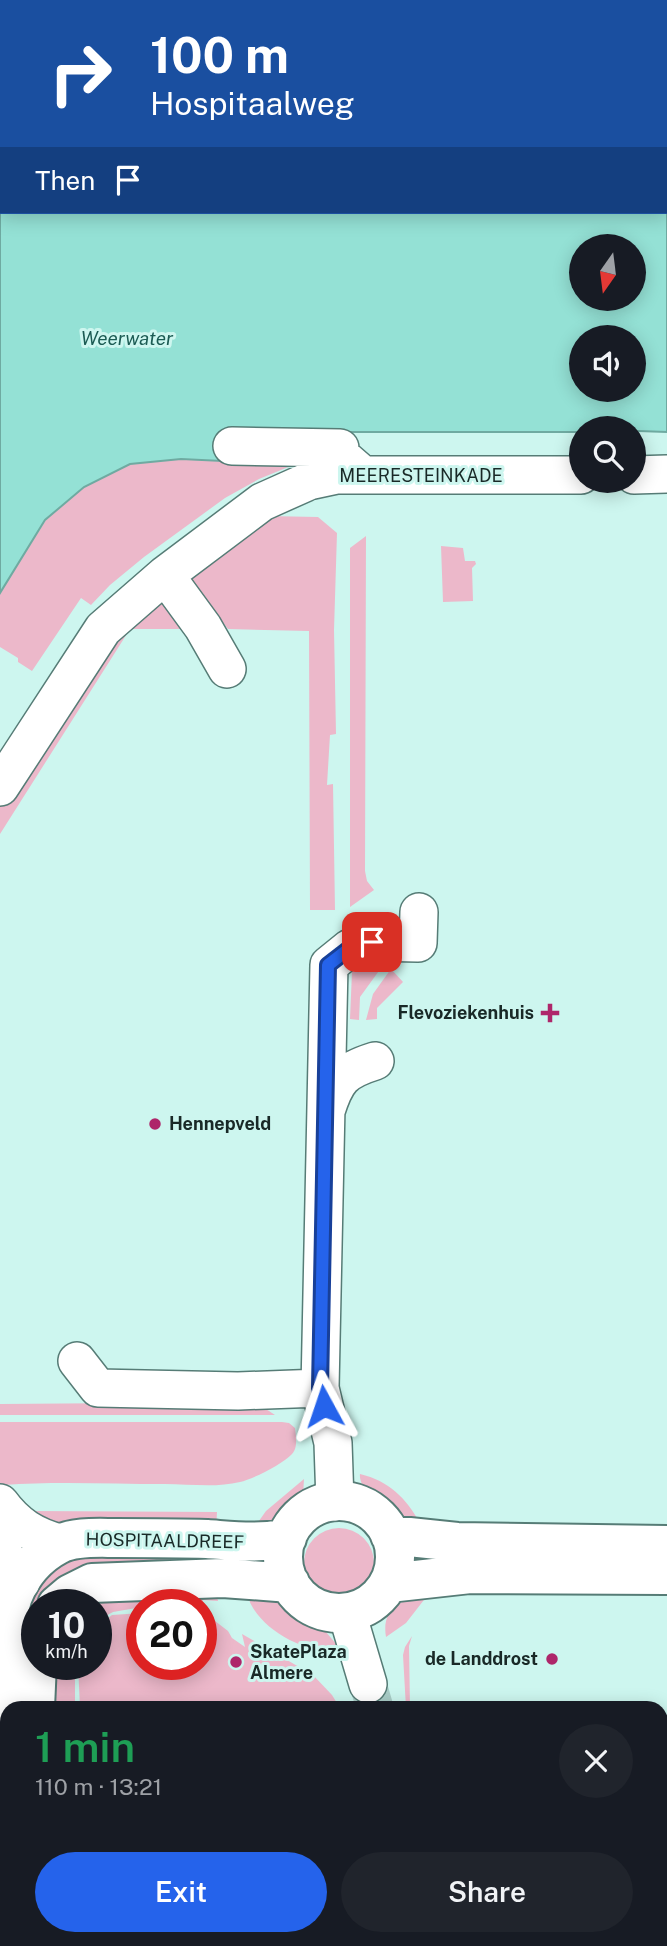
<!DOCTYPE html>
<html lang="en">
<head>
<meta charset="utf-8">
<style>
	body { margin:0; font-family:"Public Sans",sans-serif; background:#20242c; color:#f1f3f6; height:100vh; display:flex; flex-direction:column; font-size:26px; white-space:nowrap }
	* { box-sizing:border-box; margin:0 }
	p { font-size:23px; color:#9ea1a6 }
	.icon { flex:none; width:38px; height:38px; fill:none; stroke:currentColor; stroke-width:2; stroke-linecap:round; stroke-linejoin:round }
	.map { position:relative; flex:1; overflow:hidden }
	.details { position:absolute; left:0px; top:1701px; width:668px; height:245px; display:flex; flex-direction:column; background:#171b24; border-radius:21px 21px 0 0; box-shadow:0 4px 18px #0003 }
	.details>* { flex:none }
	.top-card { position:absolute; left:0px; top:0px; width:668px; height:214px; box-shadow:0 4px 18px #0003; background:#1a4fa0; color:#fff; overflow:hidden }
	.needle { width:46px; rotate:194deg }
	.fabs { position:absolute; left:569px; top:234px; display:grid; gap:14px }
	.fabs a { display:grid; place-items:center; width:77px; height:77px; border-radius:50%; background:#171b24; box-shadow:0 4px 18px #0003; font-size:35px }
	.speed { position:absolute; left:21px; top:1589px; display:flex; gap:14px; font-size:35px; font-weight:700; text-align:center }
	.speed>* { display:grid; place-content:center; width:91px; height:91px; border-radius:50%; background:#171b24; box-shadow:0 4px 18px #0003; line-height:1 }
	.speed small { font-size:18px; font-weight:400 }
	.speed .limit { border:10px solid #d22; background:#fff; color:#111 }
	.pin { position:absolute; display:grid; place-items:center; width:60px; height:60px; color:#fff; margin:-30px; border-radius:14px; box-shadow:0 4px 10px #0006 }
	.me { position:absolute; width:77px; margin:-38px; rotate:355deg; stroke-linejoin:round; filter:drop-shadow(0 0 5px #0008) }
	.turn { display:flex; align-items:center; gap:24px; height:147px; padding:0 35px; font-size:32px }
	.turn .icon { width:91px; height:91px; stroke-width:2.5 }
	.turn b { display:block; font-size:49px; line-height:60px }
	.then { display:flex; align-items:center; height:66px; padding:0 35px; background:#0003; gap:14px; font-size:26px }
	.round { display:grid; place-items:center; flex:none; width:74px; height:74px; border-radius:37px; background:#20242c }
	.head { display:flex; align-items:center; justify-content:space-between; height:119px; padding:0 35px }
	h1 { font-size:42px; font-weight:600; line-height:52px; color:#1e9e55 }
	.primary-button { display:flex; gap:14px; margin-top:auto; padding:14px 35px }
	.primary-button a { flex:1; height:80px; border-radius:42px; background:#2563eb; color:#fff; font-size:28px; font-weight:600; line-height:80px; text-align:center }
	.primary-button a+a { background:#20242c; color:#f1f3f6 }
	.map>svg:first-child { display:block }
</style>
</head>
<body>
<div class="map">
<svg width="667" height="1946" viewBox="0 0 667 1946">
	<rect width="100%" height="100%" fill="#cdf6ef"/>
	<path fill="#ecb8ca" d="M182,459l116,4 -39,16 -34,19 -81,59 -34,28 -19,20 -10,-7 -49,73 -14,-9v-4l-18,-11v-54l46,-73 38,-33 46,-23z
		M267,516l51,1 19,16 -3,97 2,104 -6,1 -3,50 6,-1 2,126h-25l-1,-279 -81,-2 -38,-48 3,-14z
		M366,536l-1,335 2,10 7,9 -24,17v-359z
		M441,546l22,2 2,13h10l1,3 -4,4 1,33 -30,1z
		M148,601h16l23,28h-57l-130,205v-29l58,-90z
		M389,957l-29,40 -1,23 -9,-1 2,-47h2l4,-7z
		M393,966l-1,4 11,12 -26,26v11l-11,1 7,-26z
		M266,1402v7l9,6h-275v-11z
		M0,1422h282l7,1 6,5c1,8 3,20 -3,26 -9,10 -39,25 -52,28 -24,6 -51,2 -75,2 -54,0 -109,-3 -162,1l-3,-2z
		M360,1474c29,7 46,24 60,49 -8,-1 -21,-1 -28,-5 -11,-7 -34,-31 -32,-44z
		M304,1479l-1,17 -18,25 -31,7 12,-17z
		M30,1511l187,1 -1,19 -174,-6z
		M304 1563a35 35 0 1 1 70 0a35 35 0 1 1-70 0Z
		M215,1552v19l-161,12c-36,31 -26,82 -27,125l-7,-81 7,-25 25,-32 28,-15z
		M215,1587l3,14 -15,-1 -1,10 -1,-5h-59v2l-29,5 -17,9v-16h-15l6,-4z
		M247,1594l30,3 26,23 23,12 16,19c-34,5 -86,-22 -95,-57z
		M427,1596l-21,27 -20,14c-5,-29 16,-39 41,-41z
		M202,1611l26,20 4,7 13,9 -3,-13 71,41 19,20 8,13 -207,-4 3,4h-56l-2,-44h18v-36l16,-13 30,-2v51h59z
		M412,1636l-3,10 1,62h-4l-3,-53 2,-8z
		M44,1664h31v43h-32z"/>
	<path fill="#94e1d5" stroke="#6faaa1" stroke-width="2" fill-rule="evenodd" d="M0,0h667v432l-86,-3v3h-359v29l-41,-2 -51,5 -46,23 -39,33 -45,73zM2,2h665v210h-665zM581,247h53v52h-53zM581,338h53v52h-53z"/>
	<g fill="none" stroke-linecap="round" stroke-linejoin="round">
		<path stroke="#a9cdc7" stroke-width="37" stroke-dasharray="37 18" stroke-linecap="butt" d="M368,1684l7,24
			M662,1809h5"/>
		<g stroke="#567c76" stroke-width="40">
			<path id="minor" d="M232,446l108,2v7l23,20
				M634,475l33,-1
				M165,575l38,52 24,42
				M0,787l103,-158 62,-54 97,-73 47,-21 28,-6h244
				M326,1111c10,-32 17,-40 49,-50
				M77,1361l21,27 140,3 82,-3
				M335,1502l-2,-59 -13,-55 9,-423 21,-17 22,-6 46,1 1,-31
				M0,1503c16,22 34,33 60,40
				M0,1548l21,34
				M347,1613l21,71
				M0,1735l7,1
				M662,1735h5
				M399,1939v7
				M107,1946v-7"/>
		</g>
		<g stroke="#567c76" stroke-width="42">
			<path id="major" d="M283 1557a56 56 0 1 1 112 0a56 56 0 1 1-112 0Z
				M390,1535l67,7 210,3
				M389,1583l81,-9 197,1
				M57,1605l13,-11 22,-11 131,-5 67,5
				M7,1708c0,-33 -5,-81 6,-112 9,-22 24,-40 45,-51 16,-9 41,-7 58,-7 31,0 61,0 91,1 29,2 51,5 80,-1
				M35,1708l2,-45
				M0,1880l7,-53
				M25,1939v7"/>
		</g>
		<use href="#minor" stroke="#fff" stroke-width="37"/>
		<use href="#major" stroke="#fff" stroke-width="38"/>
	</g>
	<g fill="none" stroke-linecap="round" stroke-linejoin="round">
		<g stroke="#184099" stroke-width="18">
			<path id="route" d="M324,1406l-4,-18 8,-423 22,-17 22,-6"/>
		</g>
		<use href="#route" stroke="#2563eb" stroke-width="12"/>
	</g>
	<g fill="#ae266a" stroke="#cdf6ef" stroke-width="2.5">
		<path d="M546.5 1002.5h7v7h7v7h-7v7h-7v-7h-7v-7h7z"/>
		<circle cx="155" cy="1124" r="7"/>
		<circle cx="552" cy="1659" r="7"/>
		<circle cx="236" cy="1662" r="7"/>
	</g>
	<g text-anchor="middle" stroke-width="6" stroke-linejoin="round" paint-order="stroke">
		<g font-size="18" fill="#192927" stroke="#cdf6ef">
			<text x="421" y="482">MEERESTEINKADE</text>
			<text transform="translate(165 1541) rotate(1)" y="6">HOSPITAALDREEF</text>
		</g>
		<g font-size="18" font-weight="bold" fill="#192927" stroke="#cdf6ef" text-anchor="end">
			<text x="534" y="1019">Flevoziekenhuis</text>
			<text x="169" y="1130" text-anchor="start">Hennepveld</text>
			<text x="250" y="1658" text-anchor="start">SkatePlaza<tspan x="250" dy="21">Almere</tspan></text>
			<text x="538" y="1665">de Landdrost</text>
		</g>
		<g font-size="19" font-style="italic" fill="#1b5b53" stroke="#cdf6ef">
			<text x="127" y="345">Weerwater</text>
		</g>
	</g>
</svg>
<div class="fabs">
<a><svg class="needle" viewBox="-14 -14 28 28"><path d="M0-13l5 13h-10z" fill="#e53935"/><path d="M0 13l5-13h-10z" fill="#9ea1a6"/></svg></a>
<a><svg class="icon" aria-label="sound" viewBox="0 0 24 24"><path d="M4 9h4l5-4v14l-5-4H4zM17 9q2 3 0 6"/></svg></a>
<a><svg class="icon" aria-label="search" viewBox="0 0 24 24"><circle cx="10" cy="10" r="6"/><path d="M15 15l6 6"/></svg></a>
</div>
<div class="speed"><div>10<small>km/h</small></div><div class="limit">20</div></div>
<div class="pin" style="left:372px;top:942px;background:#d93025"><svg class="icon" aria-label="arrive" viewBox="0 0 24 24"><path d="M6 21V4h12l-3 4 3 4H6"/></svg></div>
<svg class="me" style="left:324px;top:1406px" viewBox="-20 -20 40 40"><path d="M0-17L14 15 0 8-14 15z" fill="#2563eb" stroke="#fff" stroke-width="4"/></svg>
<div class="top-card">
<div class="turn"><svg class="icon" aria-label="right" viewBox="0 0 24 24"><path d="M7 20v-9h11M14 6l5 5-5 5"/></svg><div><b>100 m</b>Hospitaalweg</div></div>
<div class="then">Then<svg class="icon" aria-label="arrive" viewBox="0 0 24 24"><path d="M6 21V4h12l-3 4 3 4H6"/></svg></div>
</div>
<section class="details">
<div class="head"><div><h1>1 min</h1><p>110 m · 13:21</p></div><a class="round"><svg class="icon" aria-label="close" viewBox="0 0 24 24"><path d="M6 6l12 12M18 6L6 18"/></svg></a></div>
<div class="primary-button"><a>Exit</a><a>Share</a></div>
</section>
</div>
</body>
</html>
